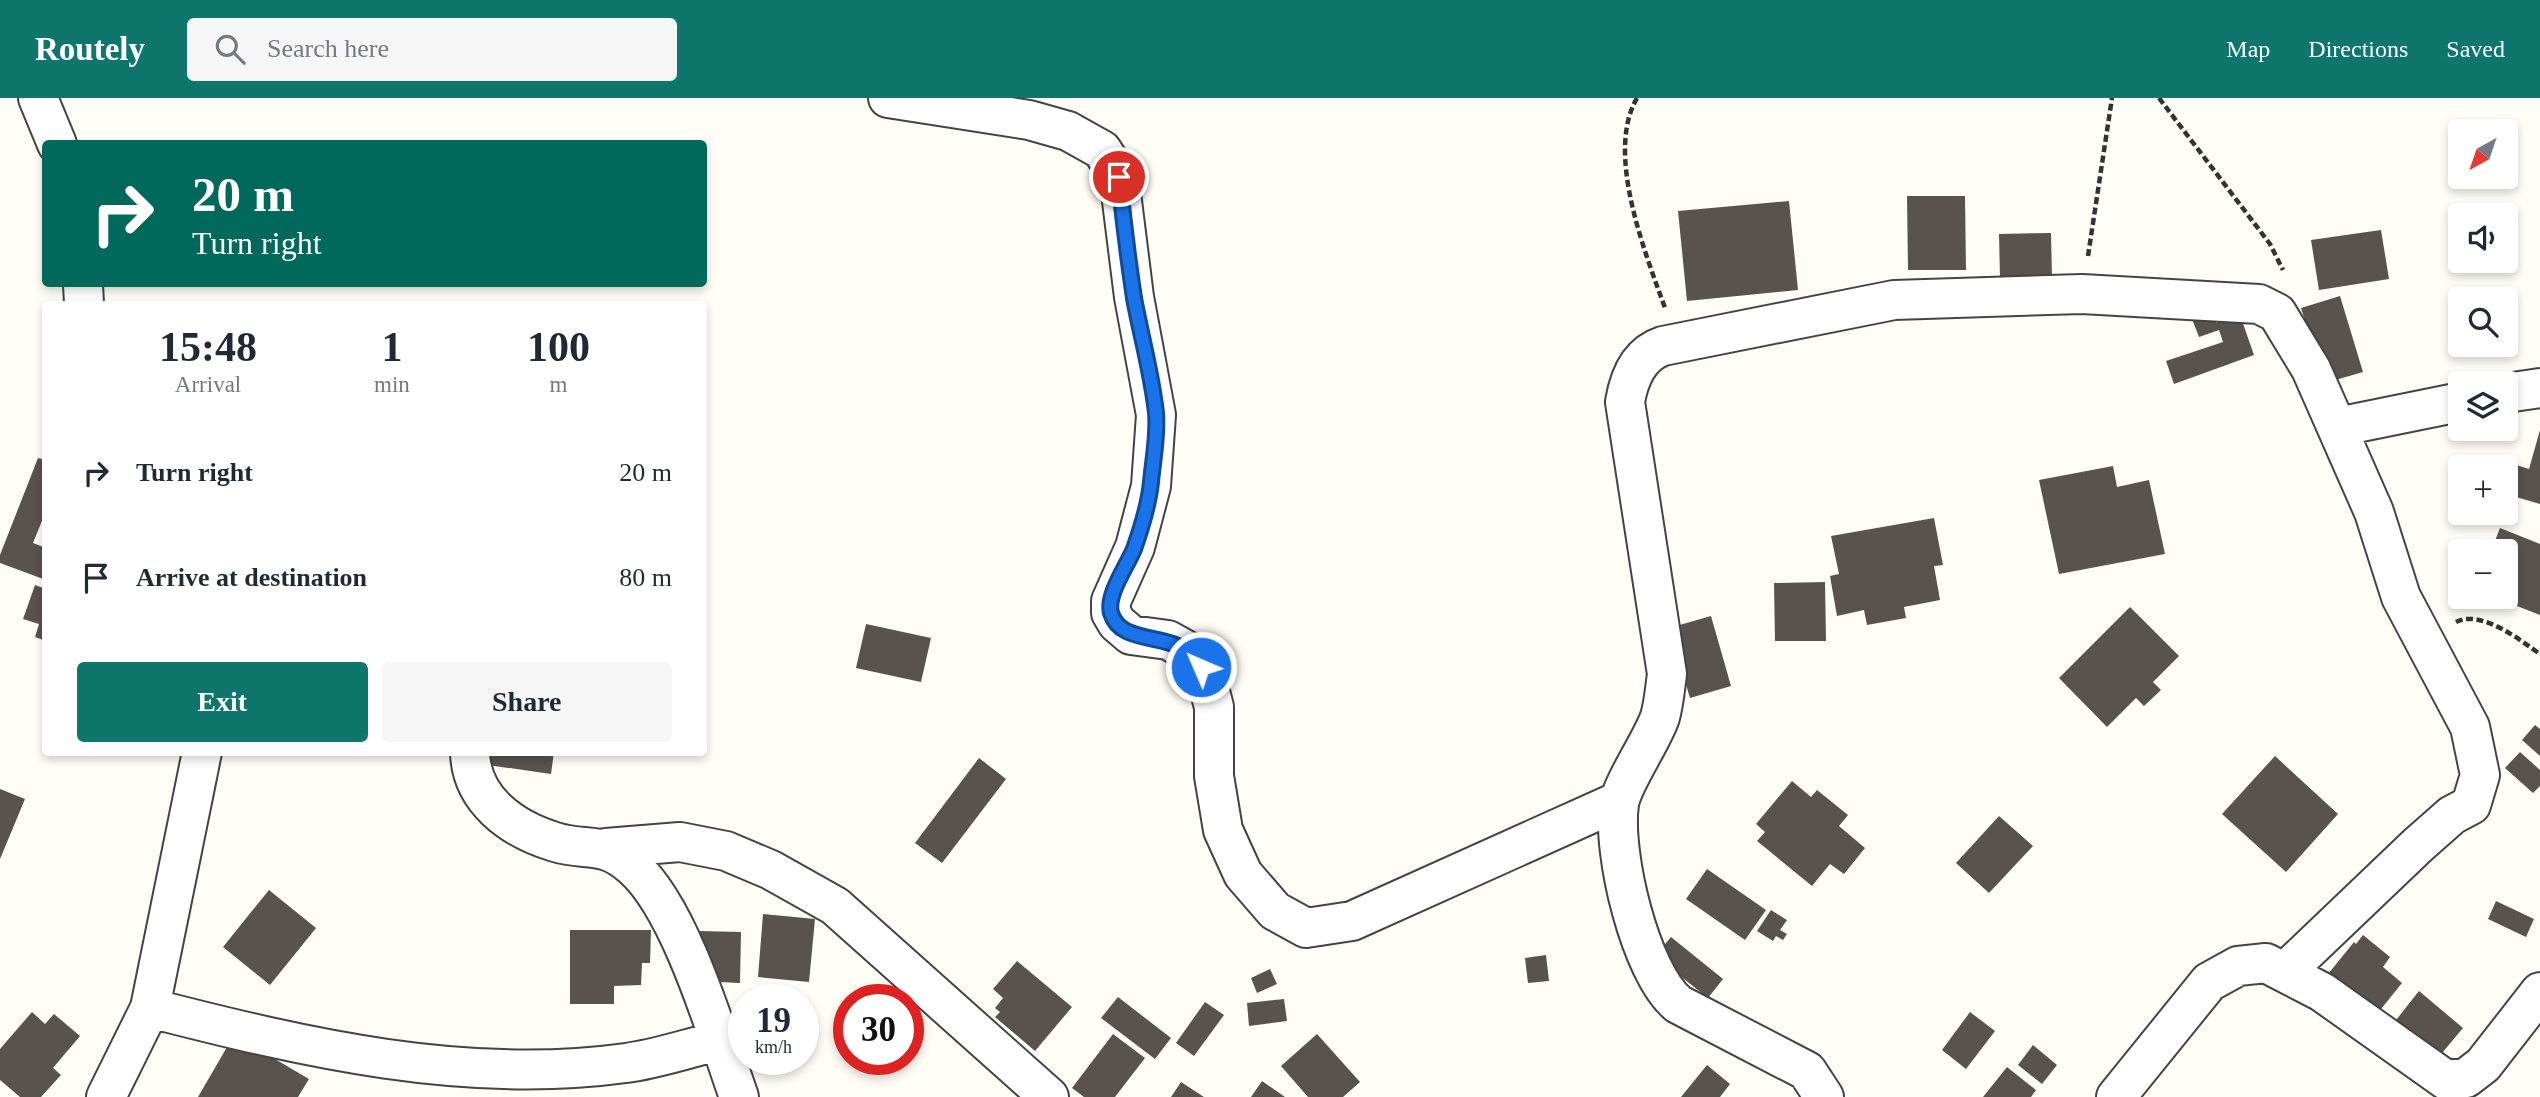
<!DOCTYPE html>
<html lang="en">
<head>
<meta charset="utf-8">
<style>
	body { margin:0; font-family:"Times New Roman",serif; background:#f6f6f7; color:#1f2937; height:100vh; display:flex; flex-direction:column; font-size:26px; white-space:nowrap }
	* { box-sizing:border-box; margin:0 }
	p { font-size:23px; color:#747a83 }
	.icon { flex:none; width:38px; height:38px; fill:none; stroke:currentColor; stroke-width:2; stroke-linecap:round; stroke-linejoin:round }
	.map { position:relative; flex:1; overflow:hidden }
	.details { position:absolute; left:42px; top:203px; width:665px; height:455px; display:flex; flex-direction:column; background:#fff; border-radius:7px; box-shadow:0 4px 10px #0003 }
	.details>* { flex:none }
	.top-card { position:absolute; left:42px; top:42px; width:665px; height:147px; border-radius:7px; box-shadow:0 4px 10px #0003; background:#00695c; color:#fff; overflow:hidden }
	.needle { width:46px; rotate:220deg }
	.buttons { position:absolute; left:2448px; top:21px; display:grid; gap:14px }
	.buttons a { display:grid; place-items:center; width:70px; height:70px; border-radius:7px; background:#fff; box-shadow:0 4px 10px #0003; font-size:35px }
	.speed { position:absolute; left:728px; top:886px; display:flex; gap:14px; font-size:35px; font-weight:700; text-align:center }
	.speed>* { display:grid; place-content:center; width:91px; height:91px; border-radius:50%; background:#fff; box-shadow:0 4px 10px #0003; line-height:1 }
	.speed small { font-size:18px; font-weight:400 }
	.speed .limit { border:10px solid #d22; background:#fff; color:#111 }
	.pin { position:absolute; display:grid; place-items:center; width:60px; height:60px; color:#fff; margin:-30px; border:4px solid #fff; border-radius:50%; box-shadow:0 2px 7px #0007 }
	.me { position:absolute; width:77px; margin:-38px; rotate:315deg; stroke-linejoin:round; filter:drop-shadow(0 0 5px #0008) }
	.turn { display:flex; align-items:center; gap:24px; height:147px; padding:0 35px; font-size:32px }
	.turn .icon { width:91px; height:91px; stroke-width:2.5 }
	.turn b { display:block; font-size:49px; line-height:60px }
	.eta { display:flex; justify-content:space-evenly; align-items:center; height:119px; text-align:center }
	.eta b { font-size:42px; font-weight:800; line-height:49px }
	.cta { display:flex; gap:14px; margin-top:auto; padding:14px 35px }
	.cta a { flex:1; height:80px; border-radius:7px; background:#0f766e; color:#fff; font-size:28px; font-weight:800; line-height:80px; text-align:center }
	.cta a+a { background:#f6f6f7; color:#1f2937 }
	ul { padding:0; list-style:none }
	li { display:flex; align-items:center; gap:21px; height:105px; padding:0 35px }
	li div { flex:1 }
	li b { display:block; font-size:26px }
	li em { font-style:normal }
	header { display:flex; align-items:center; gap:42px; box-sizing:border-box; height:98px; padding:0 35px; background:#0f766e; color:#fff }
	header strong { font-size:33px }
	nav { display:flex; gap:38px; margin-inline-start:auto; font-size:24px }
	.search { width:490px; height:63px; background:#f6f6f7; display:flex; align-items:center; gap:18px; box-sizing:border-box; padding:0 24px; border-radius:7px; color:#747a83; font-size:26px }
	.map>svg:first-child { display:block }
</style>
</head>
<body>
<header>
<strong>Routely</strong>
<div class="search"><svg class="icon" aria-label="search" viewBox="0 0 24 24"><circle cx="10" cy="10" r="6"/><path d="M15 15l6 6"/></svg>Search here</div>
<nav><a>Map</a><a>Directions</a><a>Saved</a></nav>
</header>
<div class="map">
<svg width="2540" height="999" viewBox="0 0 2540 999">
	<rect width="100%" height="100%" fill="#fffdf5"/>
	<path fill="#5a524d" d="M1907,98h58l1,74h-58z
		M1789,103l9,89 -111,11 -9,-90z
		M2381,132l8,49 -70,11 -8,-50z
		M2051,135l1,45h-52l-1,-44z
		M2340,198l23,76 -38,11 -24,-75z
		M2213,215l3,10 24,-8 14,40 -80,29 -8,-23 57,-19 -4,-12 -20,7 -7,-18z
		M2540,332v74l-34,-10 4,-31 19,6z
		M38,360l8,2v51l-13,32 13,5v32l-46,-17v-8z
		M2113,368l4,21 32,-7 16,74 -106,20 -20,-94z
		M1934,420l9,47 -9,1 6,34 -36,7 2,11 -39,7 -3,-15 -27,6 -7,-40 9,-2 -8,-38z
		M2500,430l40,16v71l-46,-18h12v-46h-15z
		M1825,484l1,59h-51l-1,-58z
		M35,487l11,4v52l-11,-4 4,-13 -16,-5z
		M2130,509l49,49 -26,26 8,8 -17,16 -8,-8 -29,29 -48,-49z
		M1711,518l20,70 -41,12 -21,-70z
		M866,526l65,14 -10,44 -65,-14z
		M2535,627l5,4v27l-18,-16z
		M482,654h72l-3,22 -70,-10z
		M2520,654l20,18v16l-7,7 -28,-25z
		M2275,658l63,58 -52,58 -64,-58z
		M979,660l27,21 -64,84 -27,-20z
		M1792,683l19,16 6,-7 31,25 -9,11 26,22 -21,26 -14,-10 -18,22 -55,-45 8,-9 -9,-8z
		M0,691l25,10 -25,60z
		M1999,718l34,30 -44,47 -33,-30z
		M1707,771l59,41 -21,30 -59,-41z
		M269,792l47,38 -46,57 -47,-38z
		M2496,803l38,18 -8,18 -38,-18z
		M1771,812l16,10 -7,10 7,4 -4,6 -7,-4 -3,5 -16,-10z
		M763,816l52,5 -6,63 -51,-5z
		M570,832h81l-1,33h-8l-1,22 -27,1v18h-44z
		M699,833l42,1 -1,51 -42,-2z
		M2363,837l27,22 -7,10 19,16 -29,36 -49,-40 30,-37 2,2z
		M1671,839l52,42 -15,19 -53,-42z
		M1546,857l3,26 -21,2 -3,-25z
		M1017,863l55,46 -37,44 -40,-34 5,-5 -5,-4 8,-10 -10,-9z
		M1270,871l7,15 -20,9 -6,-15z
		M2419,893l44,37 -31,37 -43,-36z
		M1118,899l53,41 -16,21 -54,-41z
		M1284,901l3,22 -38,5 -2,-23z
		M1205,904l19,13 -30,41 -18,-13z
		M32,914l13,12 9,-10 26,22 -27,32 8,7 -20,22h-21l-20,-17v-31z
		M1970,914l25,19 -29,38 -24,-19z
		M1113,936l32,24 -30,39h-31l-12,-9z
		M1317,936l43,48 -17,15h-35l-27,-31z
		M234,937l75,44 -11,18h-100z
		M2033,947l24,20 -15,19 -24,-19z
		M1707,967l23,19 -10,13h-39z
		M2007,969l29,23 -5,7h-48z
		M1262,983l23,16h-34z
		M1181,984l23,15h-33z"/>
	<g fill="none" stroke-linecap="round" stroke-linejoin="round">
		<g stroke="#444" stroke-width="42">
			<path id="minor" d="M38,0l19,46
				M888,0l141,22 39,11 34,19 17,27 15,120 22,118 -5,71 -16,61 -24,54v12l6,10 14,12 37,5 27,15 12,25 7,27v69l9,54 20,44 32,37 31,17 46,-7 267,-120
				M83,186l1,20
				M2506,295l34,-5
				M2337,329l123,-25
				M470,654c1,48 42,77 85,90 32,10 48,-2 78,25 48,42 84,168 106,230
				M606,750l74,-6 46,9 45,19 64,36 214,191
				M150,910c155,40 315,77 476,55 31,-4 62,-15 93,-22
				M106,999l44,-89 52,-256
				M1824,999l-17,-26 -129,-67c-38,-32 -66,-151 -59,-200 3,-21 33,-63 41,-87 4,-14 5,-29 7,-43l-42,-272c4,-24 14,-48 38,-56l231,-46 188,-6 177,10 18,9 34,56 63,143 27,85 69,130 10,48 -9,30 -19,10 -34,30 -132,126
				M2116,999l93,-115 29,-16 28,-3 56,29 124,88 20,-2 17,-13 57,-73"/>
		</g>
		<path stroke="#333" stroke-width="4.5" stroke-dasharray="7 3.5" stroke-linecap="butt" d="M1637,0c-32,55 8,154 28,210
			M2159,0l111,146 13,26
			M2088,158l24,-158
			M2456,524c25,-13 64,18 84,32"/>
		<use href="#minor" stroke="#fff" stroke-width="38"/>
	</g>
	<g fill="none" stroke-linecap="round" stroke-linejoin="round">
		<g stroke="#114b97" stroke-width="18">
			<path id="route" d="M1119,79c4,40 9,81 15,121 7,38 18,77 22,115 2,22 -3,47 -5,69 -2,21 -10,47 -17,67 -7,17 -28,46 -23,64 11,37 71,14 90,54"/>
		</g>
		<use href="#route" stroke="#1a73e8" stroke-width="12"/>
	</g>
</svg>
<div class="buttons">
<a><svg class="needle" viewBox="-14 -14 28 28"><path d="M0-13l5 13h-10z" fill="#e53935"/><path d="M0 13l5-13h-10z" fill="#747a83"/></svg></a>
<a><svg class="icon" aria-label="sound" viewBox="0 0 24 24"><path d="M4 9h4l5-4v14l-5-4H4zM17 9q2 3 0 6"/></svg></a>
<a><svg class="icon" aria-label="search" viewBox="0 0 24 24"><circle cx="10" cy="10" r="6"/><path d="M15 15l6 6"/></svg></a>
<a><svg class="icon" aria-label="layers" viewBox="0 0 24 24"><path d="M12 4l9 5-9 5-9-5zM3 14l9 5 9-5"/></svg></a>
<a>+</a>
<a>−</a>
</div>
<div class="speed"><div>19<small>km/h</small></div><div class="limit">30</div></div>
<div class="pin" style="left:1119px;top:79px;background:#d93025"><svg class="icon" aria-label="arrive" viewBox="0 0 24 24"><path d="M6 21V4h12l-3 4 3 4H6"/></svg></div>
<svg class="me" style="left:1201px;top:569px" viewBox="-20 -20 40 40"><circle r="17" fill="#1a73e8" stroke="#fff" stroke-width="3"/><path d="M0-11L8 9 0 5-8 9z" fill="#fff"/></svg>
<div class="top-card">
<div class="turn"><svg class="icon" aria-label="right" viewBox="0 0 24 24"><path d="M7 20v-9h11M14 6l5 5-5 5"/></svg><div><b>20 m</b>Turn right</div></div>
</div>
<section class="details">
<div class="eta">
<div><b>15:48</b><p>Arrival</p></div>
<div><b>1</b><p>min</p></div>
<div><b>100</b><p>m</p></div>
</div>
<ul>
<li><svg class="icon" aria-label="right" viewBox="0 0 24 24"><path d="M7 20v-9h11M14 6l5 5-5 5"/></svg><div><b>Turn right</b></div><em>20 m</em></li>
<li><svg class="icon" aria-label="arrive" viewBox="0 0 24 24"><path d="M6 21V4h12l-3 4 3 4H6"/></svg><div><b>Arrive at destination</b></div><em>80 m</em></li>
</ul>
<div class="cta"><a>Exit</a><a>Share</a></div>
</section>
</div>
</body>
</html>
